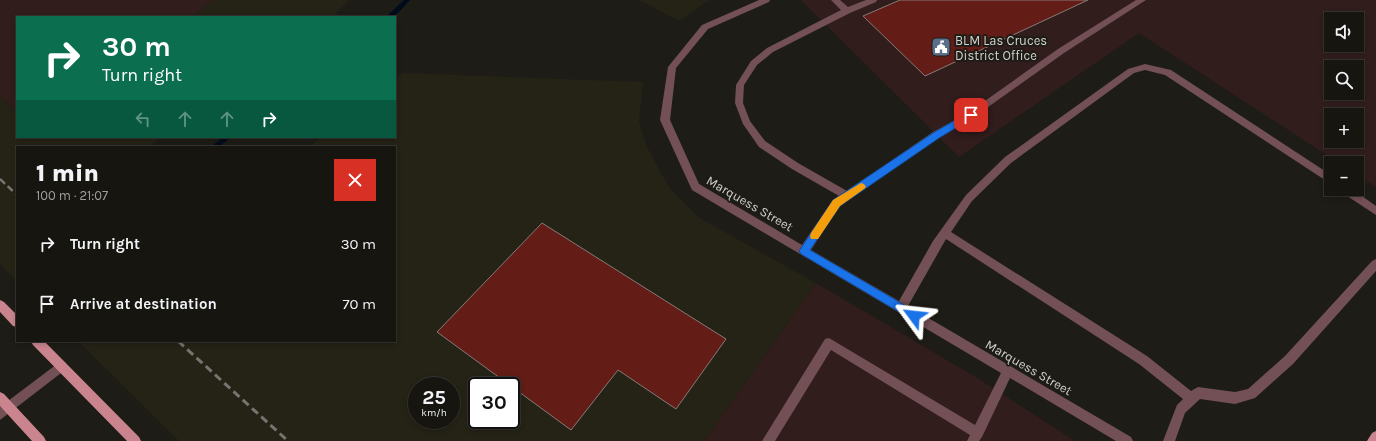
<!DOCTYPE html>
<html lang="en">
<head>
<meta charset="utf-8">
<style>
	body { margin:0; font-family:Karla,sans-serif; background:#23221e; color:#f1f3f6; height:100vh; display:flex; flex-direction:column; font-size:15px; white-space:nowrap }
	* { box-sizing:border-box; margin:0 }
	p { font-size:13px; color:#9e9f9f }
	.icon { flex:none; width:22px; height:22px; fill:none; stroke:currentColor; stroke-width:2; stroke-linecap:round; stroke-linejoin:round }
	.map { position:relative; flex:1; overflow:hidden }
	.side { position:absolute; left:16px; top:146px; width:380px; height:196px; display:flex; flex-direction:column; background:#161510; border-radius:0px; box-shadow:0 2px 6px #0003,0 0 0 1px #353430 }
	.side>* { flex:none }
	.hud { position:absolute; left:16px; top:16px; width:380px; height:122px; border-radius:0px; box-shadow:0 2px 6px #0003,0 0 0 1px #353430; background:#0b6e4f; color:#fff; overflow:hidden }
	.fabs { position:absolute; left:1324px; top:12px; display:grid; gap:8px }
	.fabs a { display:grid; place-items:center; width:40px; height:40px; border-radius:0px; background:#161510; box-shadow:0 2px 6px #0003,0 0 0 1px #353430; font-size:20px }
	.speed { position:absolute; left:408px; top:377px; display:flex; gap:8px; font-size:20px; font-weight:700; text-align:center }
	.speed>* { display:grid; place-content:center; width:52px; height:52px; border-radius:50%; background:#161510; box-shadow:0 2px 6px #0003,0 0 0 1px #353430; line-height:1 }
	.speed small { font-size:10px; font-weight:400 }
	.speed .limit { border:2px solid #111; border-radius:6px; background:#fff; color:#111 }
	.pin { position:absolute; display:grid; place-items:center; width:34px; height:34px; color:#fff; margin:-17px; border-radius:8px; box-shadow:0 2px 6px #0006 }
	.me { position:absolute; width:44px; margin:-22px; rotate:300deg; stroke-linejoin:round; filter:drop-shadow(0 0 3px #0008) }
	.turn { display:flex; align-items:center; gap:14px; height:84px; padding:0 20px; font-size:18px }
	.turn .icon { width:52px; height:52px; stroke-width:2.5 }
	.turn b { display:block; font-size:28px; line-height:34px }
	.lanes { display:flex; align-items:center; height:38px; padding:0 20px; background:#0003; justify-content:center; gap:20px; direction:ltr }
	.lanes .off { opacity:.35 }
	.round { display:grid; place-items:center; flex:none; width:42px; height:42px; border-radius:0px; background:#23221e }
	.head { display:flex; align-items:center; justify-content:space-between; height:68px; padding:0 20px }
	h1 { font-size:24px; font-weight:800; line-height:30px }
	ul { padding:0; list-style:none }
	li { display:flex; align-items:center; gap:12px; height:60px; padding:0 20px }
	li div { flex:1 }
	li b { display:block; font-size:15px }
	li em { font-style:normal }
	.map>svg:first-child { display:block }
</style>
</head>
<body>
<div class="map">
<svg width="1376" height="441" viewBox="0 0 1376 441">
	<rect width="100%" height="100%" fill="#1e1c16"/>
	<path fill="#301d1c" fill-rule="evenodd" d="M0,0h213l-21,17h-175v94l-17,-14z
		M801,0h575v187l-19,-12v-12h-18l-200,-130 -180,124zM1331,19h26v26h-26zM1331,67h26v26h-26zM1331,115h26v26h-26z
		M816,283l163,96 96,62h-371z"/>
	<path fill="#252216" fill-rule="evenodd" d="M213,0h136l-17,17h-140z
		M639,0h72l-8,4 -24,17z
		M402,73l241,9 -4,40 8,25 22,40 29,30 118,66 -112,158h-525l-101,-100h317v-194h-86l12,-10h74v-59zM417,386h34v34h-34zM477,386h34v34h-34z
		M0,97l17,14v26h145l-14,10h-131v134l-17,-17z"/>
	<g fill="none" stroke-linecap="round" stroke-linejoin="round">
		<path fill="#000c1b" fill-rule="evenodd" d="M404,0h6l-10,11 -7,6h-7z
			M223,137h8l-12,10h-8z"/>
	</g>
	<path fill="#631c16" stroke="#847b79" d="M900,0h188l-163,76 -62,-60z
		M542,223l184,116 -50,70 -58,-39 -47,60 -134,-98z"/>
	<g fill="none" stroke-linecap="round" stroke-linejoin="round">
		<path fill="#735055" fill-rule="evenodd" d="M759,0h11l-1,2 -61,27 -32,39 -6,52 29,64 103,61 31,-45 6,-4 -47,-27 -33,-22 -16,-23 -8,-21 1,-18 15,-24 16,-13 74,-38 -10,-10h9l8,7 18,-7h11l-1,2 -26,11 -77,39 -16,13 -13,20 -1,18 7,18 15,20 33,22 49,28 86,-59 35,-19 90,-64 78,-49h10l-82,53 -90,64 -35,21 -100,68 -28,44 88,51 34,-60 33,-46 39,-38 123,-88 17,-5 26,6 160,105v9l-166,-109 -20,-5 -11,3 -123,90 -39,38 -21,31 196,124 44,35 7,-4 37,5 13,-3 37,-33 87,-95 4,-2v12l-83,93 -38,34 -20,6 -35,-5 -15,14 -10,28h-12l14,-36 6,-6 -44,-35 -193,-125 -38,67 223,131 2,4h-17l-106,-63 -28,59 -3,4h-12l3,-6 -139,-85 -56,91h-13l63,-102 4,-1 146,87 26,-52 -309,-183 -32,-70 8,-53 34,-42z
			M1339,189h13l24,17v9l-35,-23z
			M61,361l4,1 2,4 -2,4 -65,50v-13z"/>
		<path fill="#ca848e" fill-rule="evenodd" d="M0,300l4,2 13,13v12l-4,-1 -13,-14z
			M31,341h13l95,96 2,4h-14l-94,-96z
			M0,392l4,2 40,43 2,4h-14l-32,-35z
			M1376,431v10h-9l5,-8z"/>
		<path stroke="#76746f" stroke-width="2.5" stroke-dasharray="7 3.5" stroke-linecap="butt" d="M0,179l17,16"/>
		<path stroke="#76746f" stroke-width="3" stroke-dasharray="8 4.5" stroke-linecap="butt" d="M178,341l110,100"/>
	</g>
	<path fill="#1a73e8" stroke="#114b97" d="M971,111l3,1 1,3 -1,2 -35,21 -99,68 -30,44 108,63 1,3 -1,3 -4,2 -3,-2 -110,-65 -2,-3 34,-51 100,-67z"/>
	<path fill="#f59e0b" d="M861,183l3,1 2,3 -2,2 -24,17 -22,33h-7l-1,-3 1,-3 22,-33z"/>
	<defs>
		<g id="civic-square" transform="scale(1)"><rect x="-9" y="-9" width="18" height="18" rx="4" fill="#5c6f8a" stroke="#1e1c16"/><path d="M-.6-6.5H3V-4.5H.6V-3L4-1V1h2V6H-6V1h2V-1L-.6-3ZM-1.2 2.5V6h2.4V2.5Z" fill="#fff"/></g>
	</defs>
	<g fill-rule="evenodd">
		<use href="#civic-square" x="941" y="47"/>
	</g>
	<g text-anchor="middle" stroke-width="4" stroke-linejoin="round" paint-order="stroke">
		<g font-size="13" fill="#d2d1cd" stroke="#1e1c16" text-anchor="start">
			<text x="955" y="45">BLM Las Cruces<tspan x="955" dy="15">District Office</tspan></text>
		</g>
		<g font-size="13" fill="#d2d1cd" stroke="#1e1c16">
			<text transform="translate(750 203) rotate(30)" y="5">Marquess Street</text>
			<text transform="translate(1029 367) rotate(30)" y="5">Marquess Street</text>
		</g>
	</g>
</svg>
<div class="fabs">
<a><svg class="icon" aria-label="sound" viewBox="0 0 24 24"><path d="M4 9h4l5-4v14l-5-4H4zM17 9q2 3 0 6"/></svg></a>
<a><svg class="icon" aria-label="search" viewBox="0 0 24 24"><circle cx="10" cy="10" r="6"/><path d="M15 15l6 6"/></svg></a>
<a>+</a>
<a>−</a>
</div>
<div class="speed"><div>25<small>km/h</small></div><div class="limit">30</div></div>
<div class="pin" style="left:971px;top:115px;background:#d93025"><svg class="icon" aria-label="arrive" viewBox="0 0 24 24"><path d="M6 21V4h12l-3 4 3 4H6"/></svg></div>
<svg class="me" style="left:914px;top:316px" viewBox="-20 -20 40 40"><path d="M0-17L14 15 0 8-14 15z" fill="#1a73e8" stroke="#fff" stroke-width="4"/></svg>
<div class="hud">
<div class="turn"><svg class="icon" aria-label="right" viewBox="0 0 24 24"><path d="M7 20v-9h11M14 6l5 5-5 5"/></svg><div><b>30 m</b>Turn right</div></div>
<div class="lanes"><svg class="icon off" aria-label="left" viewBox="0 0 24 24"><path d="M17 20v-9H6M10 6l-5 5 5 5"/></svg><svg class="icon off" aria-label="ahead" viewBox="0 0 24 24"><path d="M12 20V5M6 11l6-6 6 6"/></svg><svg class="icon off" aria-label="ahead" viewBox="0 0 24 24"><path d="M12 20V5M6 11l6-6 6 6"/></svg><svg class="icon" aria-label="right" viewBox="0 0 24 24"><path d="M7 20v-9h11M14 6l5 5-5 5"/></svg></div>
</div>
<section class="side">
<div class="head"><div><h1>1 min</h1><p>100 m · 21:07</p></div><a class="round" style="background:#d93025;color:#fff"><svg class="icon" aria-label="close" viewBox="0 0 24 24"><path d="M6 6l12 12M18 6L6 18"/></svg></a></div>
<ul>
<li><svg class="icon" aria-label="right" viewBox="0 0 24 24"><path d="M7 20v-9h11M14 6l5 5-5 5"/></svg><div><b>Turn right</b></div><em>30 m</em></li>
<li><svg class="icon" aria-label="arrive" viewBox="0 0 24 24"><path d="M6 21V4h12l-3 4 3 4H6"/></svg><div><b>Arrive at destination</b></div><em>70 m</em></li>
</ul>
</section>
</div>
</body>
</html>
